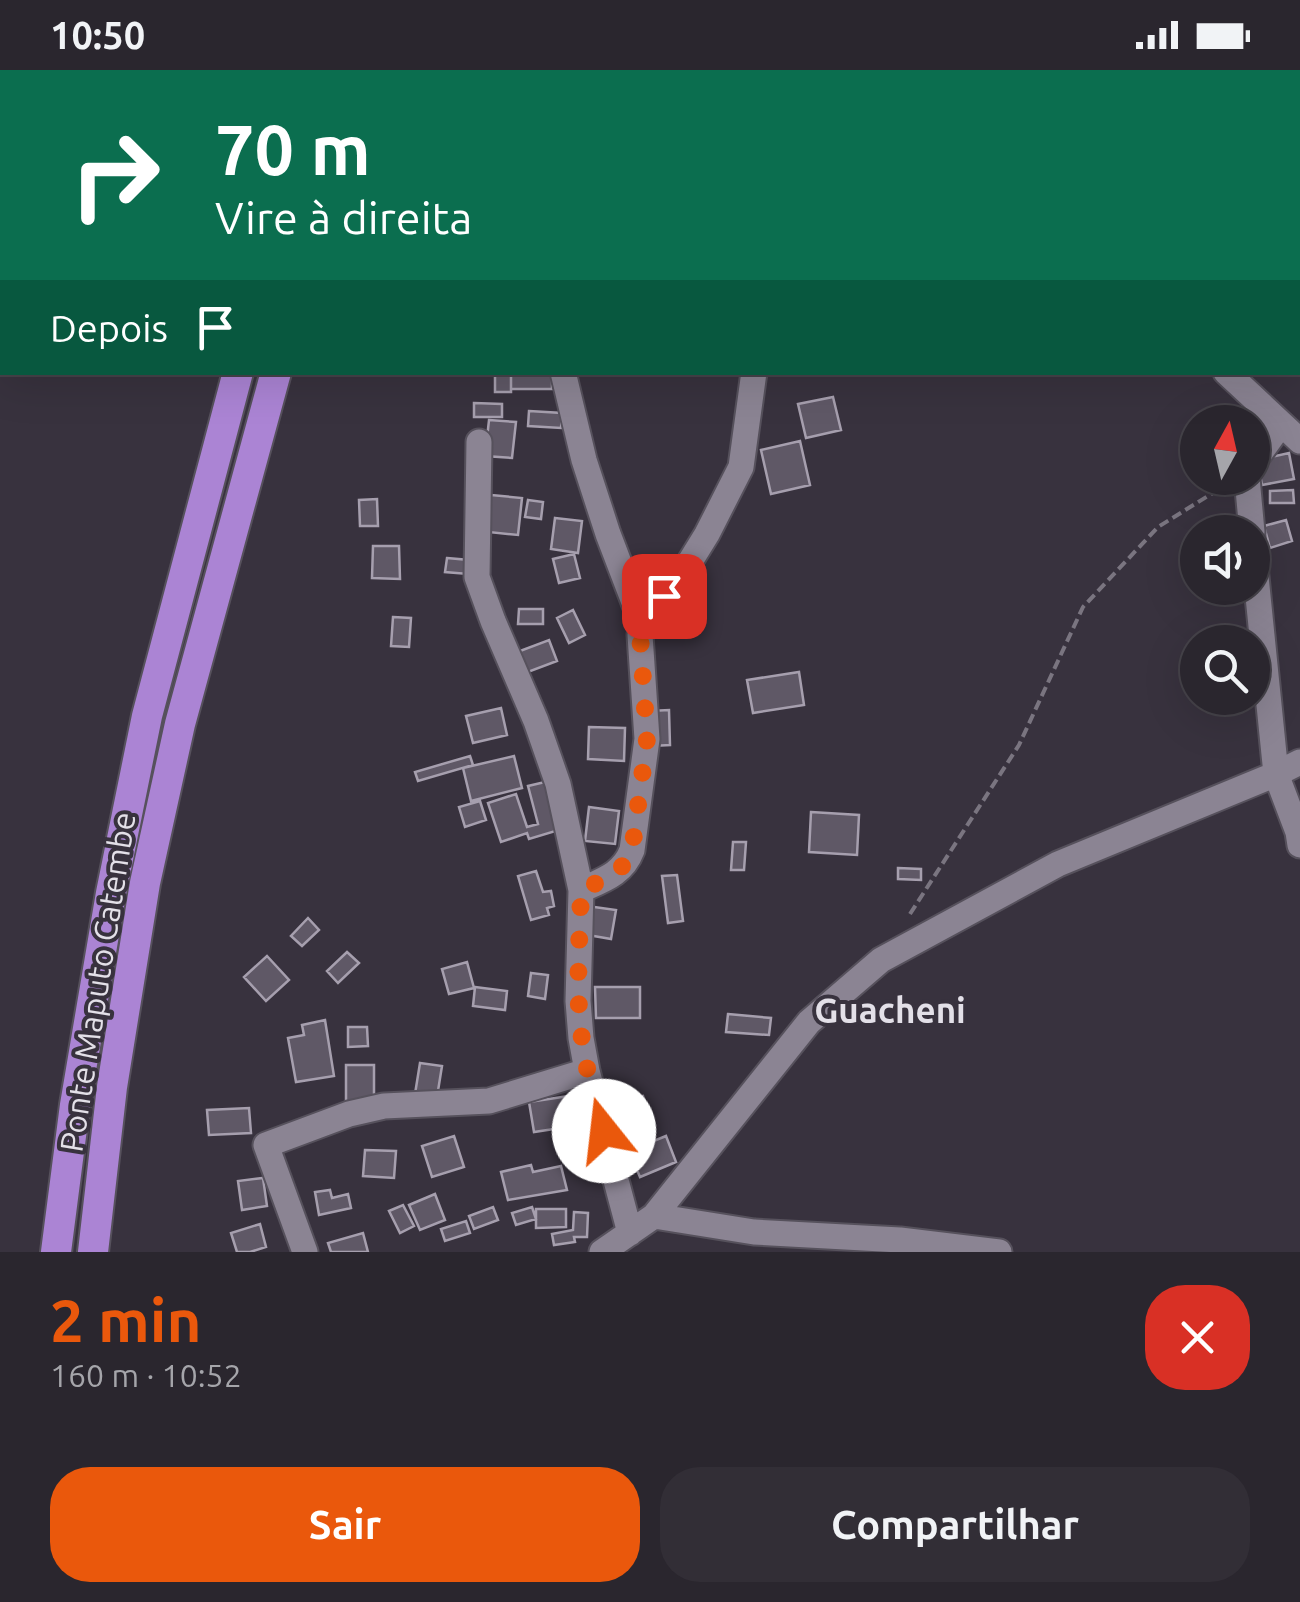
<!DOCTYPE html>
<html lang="pt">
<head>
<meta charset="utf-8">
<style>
	body { margin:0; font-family:Ubuntu,sans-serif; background:#322e36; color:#f1f3f6; height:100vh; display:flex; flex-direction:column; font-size:38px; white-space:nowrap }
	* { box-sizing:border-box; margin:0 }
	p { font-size:32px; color:#a5a5aa }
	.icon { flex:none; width:55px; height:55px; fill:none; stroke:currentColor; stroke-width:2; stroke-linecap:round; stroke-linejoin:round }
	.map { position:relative; height:1182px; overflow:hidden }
	.drawer { display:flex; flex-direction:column; background:#2a262e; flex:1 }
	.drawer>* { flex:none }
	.hud { position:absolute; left:0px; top:0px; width:1300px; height:305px; box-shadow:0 10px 40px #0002,0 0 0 2px #46434a; background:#0b6e4f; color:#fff; overflow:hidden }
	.needle { width:65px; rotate:8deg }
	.buttons { position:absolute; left:1180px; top:335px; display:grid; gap:20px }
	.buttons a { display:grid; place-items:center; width:90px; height:90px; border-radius:50%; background:#2a262e; box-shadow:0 10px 40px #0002,0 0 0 2px #46434a; font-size:50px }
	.pin { position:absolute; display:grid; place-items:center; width:85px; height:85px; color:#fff; margin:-42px; border-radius:20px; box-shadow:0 5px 15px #0006 }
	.me { position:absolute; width:110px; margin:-55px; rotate:344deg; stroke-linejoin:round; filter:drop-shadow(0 0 8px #0008) }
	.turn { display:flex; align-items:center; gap:35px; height:210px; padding:0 50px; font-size:45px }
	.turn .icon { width:130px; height:130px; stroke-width:2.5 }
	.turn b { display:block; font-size:70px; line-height:85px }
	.then { display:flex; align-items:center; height:95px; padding:0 50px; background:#0003; gap:20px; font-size:38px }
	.round { display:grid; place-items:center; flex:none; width:105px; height:105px; border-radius:40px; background:#322e36 }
	.summary { display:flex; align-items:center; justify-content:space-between; height:170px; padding:0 50px }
	h1 { font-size:60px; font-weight:700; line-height:75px; color:#ea580c }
	.action { display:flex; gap:20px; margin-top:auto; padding:20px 50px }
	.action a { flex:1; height:115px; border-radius:40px; background:#ea580c; color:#fff; font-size:40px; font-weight:700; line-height:115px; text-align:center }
	.action a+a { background:#322e36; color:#f1f3f6 }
	.status { display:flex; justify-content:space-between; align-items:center; height:70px; padding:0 50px; background:#2a262e; direction:ltr }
	.status svg { height:28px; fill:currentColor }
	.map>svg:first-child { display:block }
</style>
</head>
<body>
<div class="status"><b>10:50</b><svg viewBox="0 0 49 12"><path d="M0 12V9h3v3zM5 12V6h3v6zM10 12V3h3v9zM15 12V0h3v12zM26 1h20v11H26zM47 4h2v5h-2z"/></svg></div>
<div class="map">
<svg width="1300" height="1182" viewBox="0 0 1300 1182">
	<rect width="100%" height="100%" fill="#38323e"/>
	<path fill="#5f5866" stroke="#a69fae" stroke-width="2.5" d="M495,302h16v20h-16z
		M511,302h41v17h-41z
		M833,327l8,33 -35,8 -8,-34z
		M474,333l28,1v13h-28z
		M529,341l33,2 -1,15 -33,-2z
		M489,350l27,2 -4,36 -27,-2z
		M800,371l10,44 -39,9 -10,-44z
		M1289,383l5,26 -32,6 -5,-25z
		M1293,420l1,13h-24v-12z
		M491,425l31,3 -4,37 -30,-3z
		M377,429l1,27h-18l-1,-26z
		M528,430l15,2 -2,17 -16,-2z
		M555,448l27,3 -4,32 -27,-4z
		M1286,450l6,21 -22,7 -6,-22z
		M373,476h26l1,33 -28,-1z
		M574,484l6,24 -21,5 -6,-24z
		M447,488l22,2 -1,14 -23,-2z
		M519,539h24v15h-25z
		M573,540l12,25 -16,8 -12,-25z
		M393,547l18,1 -2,29 -18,-1z
		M549,570l8,21 -37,14 -8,-21z
		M799,602l5,33 -51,8 -6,-33z
		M501,638l6,27 -34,8 -7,-27z
		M669,640l1,35 -18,1 -2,-35z
		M589,657l36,1 -1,33 -36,-2z
		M470,686l3,9 -55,16 -3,-9z
		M514,686l8,32 -51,13 -8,-33z
		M545,712l14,48 -30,9 -2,-6 -26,9 -13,-39 28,-9 11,33 11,-3 -10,-38z
		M480,731l6,19 -21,7 -6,-20z
		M589,737l30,4 -4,33 -30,-3z
		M811,742l48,3 -2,40 -48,-3z
		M733,772h13l-2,28h-13z
		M898,798l23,1v11l-23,-1z
		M536,801l7,21 8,-1 3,15 -7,2 2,7 -18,5 -13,-44z
		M677,805l6,46 -15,2 -6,-47z
		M587,836l29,4 -5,29 -29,-5z
		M308,848l11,12 -17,16 -11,-10z
		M347,882l12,11 -21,20 -11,-12z
		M267,886l22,24 -23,21 -22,-24z
		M467,892l7,26 -25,6 -7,-25z
		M531,903l17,2 -3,24 -17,-3z
		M475,917l32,4 -2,19 -32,-4z
		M595,917h45v31h-44z
		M728,944l43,4 -2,17 -43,-3z
		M325,950l9,56 -38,6 -8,-44 16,-3 -2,-10z
		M348,957h19l1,19 -20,1z
		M420,993l22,3 -5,31 -22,-3z
		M346,995h28v36l-28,1z
		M569,1026l5,30 -40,6 -5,-30z
		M643,1026l7,29 -24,5 -7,-29z
		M249,1038l2,25 -42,2 -2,-25z
		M454,1066l10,31 -32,10 -10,-31z
		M666,1066l10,26 -36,15 -11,-26z
		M365,1080l31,1 -2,27 -31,-2z
		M531,1095l2,7 28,-6 6,24 -59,10 -7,-28z
		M263,1108l4,28 -25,4 -4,-29z
		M330,1120l2,8 16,-4 3,14 -32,7 -4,-23z
		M435,1124l10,26 -25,10 -11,-25z
		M403,1135l11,21 -14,7 -11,-22z
		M493,1137l5,13 -24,9 -5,-13z
		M532,1137l4,12 -20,6 -4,-12z
		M536,1139h30v18l-30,1z
		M574,1142l14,1 -1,24h-13l1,5 -21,3 -2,-11 21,-4z
		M466,1151l4,12 -25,8 -4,-12z
		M260,1154l6,23 -16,5h-13l-6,-19z
		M363,1163l5,19h-37l-3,-9z"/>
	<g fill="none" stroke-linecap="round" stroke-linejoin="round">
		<g stroke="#56515c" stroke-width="29">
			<path id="minor" d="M858,2l2,-2
				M563,302l21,88 24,74 34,89
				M1226,302l74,69
				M479,372l-2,135 16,44 43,100 22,63 23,106 -3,111 3,37 6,33 43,162
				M1252,394l29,-40
				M1247,408l5,54
				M1252,467l24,237 22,58 2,13
				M581,820c22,-10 42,-16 51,-40l15,-111 -7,-104 2,-12 36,-42 29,-47 34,-67 13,-95
				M654,1146l100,16 146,8 99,12
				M305,1182l-39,-107 83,-31 35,-8 105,-5 98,-30
				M602,1182l52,-36 155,-194 72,-62 177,-96 218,-90 24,-12"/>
		</g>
		<g stroke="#56515c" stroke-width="34">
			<path id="highway" d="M340,2l1,-2
				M379,2l1,-2
				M56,1182l19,-147 36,-212 36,-177 91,-344
				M93,1182l19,-165 33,-204 35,-159 96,-352"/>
		</g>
		<path stroke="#7a7580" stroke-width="4" stroke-dasharray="10 5" stroke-linecap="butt" d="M910,844l109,-169 64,-138 75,-80 66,-41"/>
		<use href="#minor" stroke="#8b8493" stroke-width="25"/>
		<use href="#highway" stroke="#ab84d4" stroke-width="30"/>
	</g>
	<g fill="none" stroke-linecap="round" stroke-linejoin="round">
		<path stroke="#ea580c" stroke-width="18" stroke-dasharray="0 32.4" d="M604,1061c-9,-31 -18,-60 -22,-92 -7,-49 -2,-99 -1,-149 21,-10 42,-16 51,-40l15,-111 -7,-105 2,-11 22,-27"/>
	</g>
	<g text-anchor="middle" stroke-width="8" stroke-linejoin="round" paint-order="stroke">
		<g font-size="32" fill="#e3e0e8" stroke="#38323e">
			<text transform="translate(98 912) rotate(-81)" y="11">Ponte Maputo Catembe</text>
		</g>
		<g font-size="35" font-weight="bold" fill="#e3e0e8" stroke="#38323e">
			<text x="890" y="953">Guacheni</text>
		</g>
	</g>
</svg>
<div class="buttons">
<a><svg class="needle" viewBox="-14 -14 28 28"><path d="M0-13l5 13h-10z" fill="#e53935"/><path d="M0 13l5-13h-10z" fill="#a5a5aa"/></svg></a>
<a><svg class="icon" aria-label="sound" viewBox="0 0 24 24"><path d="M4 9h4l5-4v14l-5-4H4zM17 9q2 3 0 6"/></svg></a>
<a><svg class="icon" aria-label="search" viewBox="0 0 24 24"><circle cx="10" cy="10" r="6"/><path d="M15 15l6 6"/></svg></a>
</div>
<div class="pin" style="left:664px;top:526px;background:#d93025"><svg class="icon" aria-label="arrive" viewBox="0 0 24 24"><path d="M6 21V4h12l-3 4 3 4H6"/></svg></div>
<svg class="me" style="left:604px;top:1061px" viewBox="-20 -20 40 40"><circle r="19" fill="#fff"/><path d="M0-13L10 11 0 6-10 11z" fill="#ea580c"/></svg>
<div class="hud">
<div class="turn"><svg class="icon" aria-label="right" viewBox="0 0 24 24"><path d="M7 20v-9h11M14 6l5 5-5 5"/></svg><div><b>70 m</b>Vire à direita</div></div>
<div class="then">Depois<svg class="icon" aria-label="arrive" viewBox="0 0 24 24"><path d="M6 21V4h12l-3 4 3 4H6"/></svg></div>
</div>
</div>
<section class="drawer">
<div class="summary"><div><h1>2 min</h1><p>160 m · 10:52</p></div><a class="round" style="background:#d93025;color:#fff"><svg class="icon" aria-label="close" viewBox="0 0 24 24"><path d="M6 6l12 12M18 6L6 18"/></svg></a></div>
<div class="action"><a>Sair</a><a>Compartilhar</a></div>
</section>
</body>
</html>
